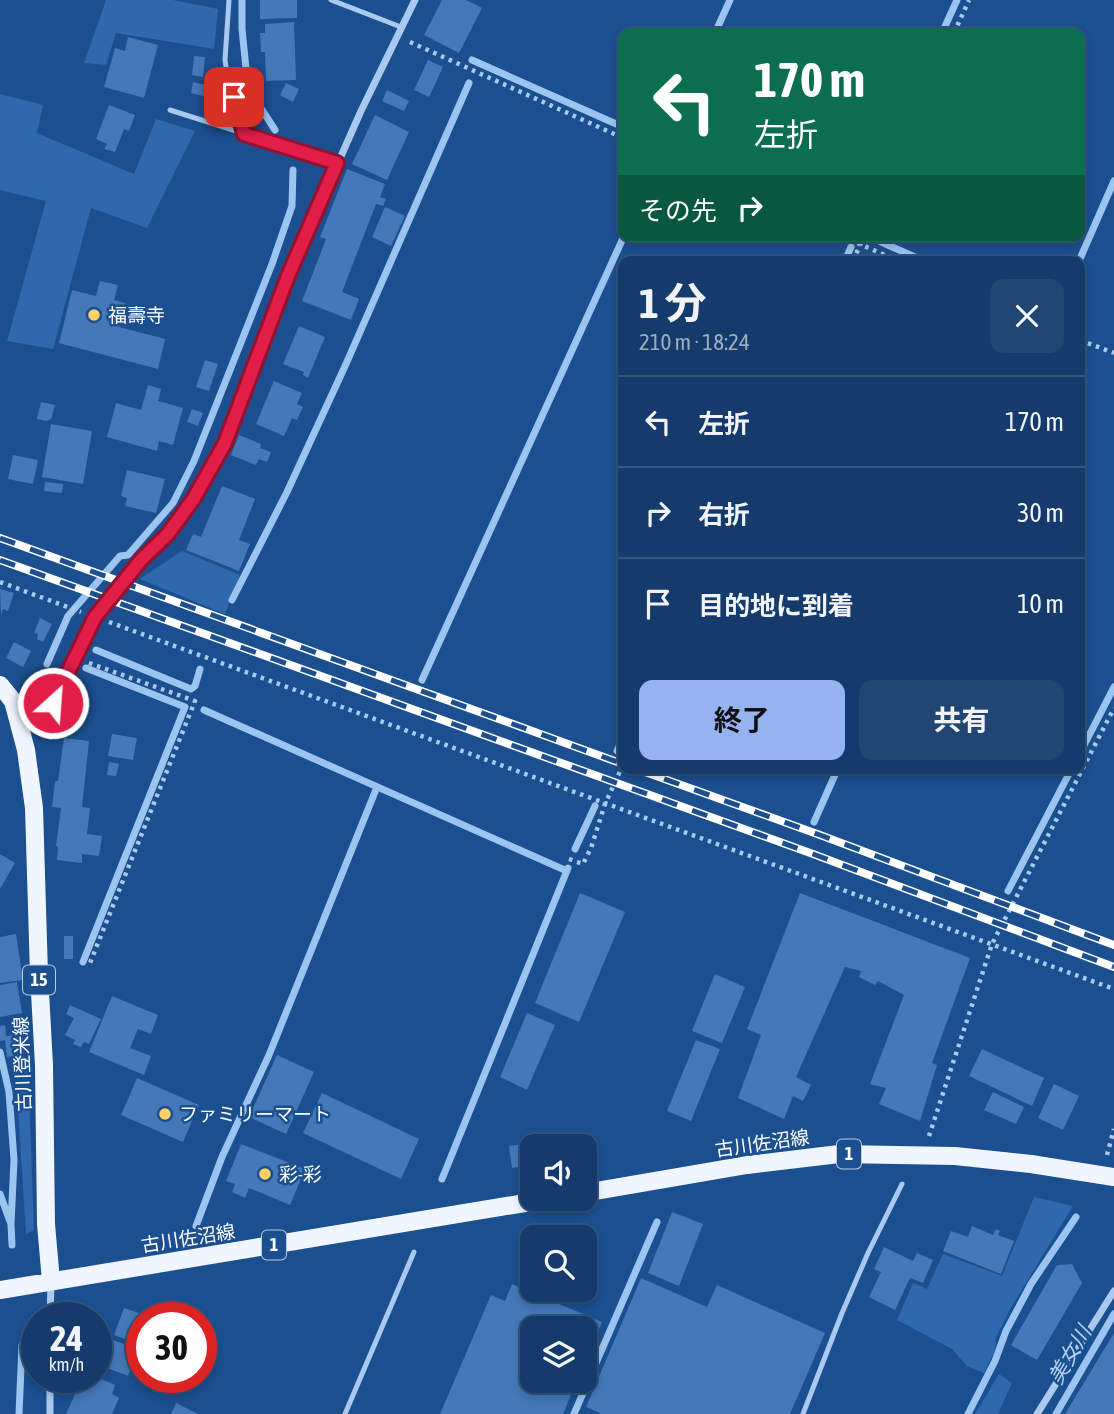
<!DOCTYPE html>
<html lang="ja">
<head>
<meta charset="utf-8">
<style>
	body { margin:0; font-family:"Asap Condensed","Noto Sans JP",sans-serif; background:#214673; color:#f1f3f6; height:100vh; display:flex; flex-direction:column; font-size:26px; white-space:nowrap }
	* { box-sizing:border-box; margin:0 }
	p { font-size:23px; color:#9dadc1 }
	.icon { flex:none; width:38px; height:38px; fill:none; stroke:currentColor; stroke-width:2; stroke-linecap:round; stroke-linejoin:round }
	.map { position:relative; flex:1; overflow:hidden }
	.sheet { position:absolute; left:618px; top:256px; width:467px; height:518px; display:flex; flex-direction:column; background:#143b6b; border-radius:14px; box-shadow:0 4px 10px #0003,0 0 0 2px #33557e }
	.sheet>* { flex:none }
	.top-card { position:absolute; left:618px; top:28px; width:467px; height:214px; border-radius:14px; box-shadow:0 4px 10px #0003,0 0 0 2px #33557e; background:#0b6e4f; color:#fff; overflow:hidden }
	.buttons { position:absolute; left:520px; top:1134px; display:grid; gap:14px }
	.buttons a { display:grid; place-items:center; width:77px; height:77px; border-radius:14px; background:#143b6b; box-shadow:0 4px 10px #0003,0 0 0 2px #33557e; font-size:35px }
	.speed { position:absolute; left:21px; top:1302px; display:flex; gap:14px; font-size:35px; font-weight:700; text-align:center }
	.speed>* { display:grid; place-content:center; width:91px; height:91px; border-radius:50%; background:#143b6b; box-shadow:0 4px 10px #0003,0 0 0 2px #33557e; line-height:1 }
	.speed small { font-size:18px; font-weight:400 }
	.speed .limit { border:10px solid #d22; background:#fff; color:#111 }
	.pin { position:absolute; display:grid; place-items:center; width:60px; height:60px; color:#fff; margin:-30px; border-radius:14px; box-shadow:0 4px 10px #0006 }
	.me { position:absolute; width:77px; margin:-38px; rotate:26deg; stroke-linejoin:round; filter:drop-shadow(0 0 5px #0008) }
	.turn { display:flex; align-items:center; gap:24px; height:147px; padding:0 21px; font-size:32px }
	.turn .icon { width:91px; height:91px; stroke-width:2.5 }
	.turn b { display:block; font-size:49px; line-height:60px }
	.then { display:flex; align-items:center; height:66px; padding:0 21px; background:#0003; gap:14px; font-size:26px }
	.round { display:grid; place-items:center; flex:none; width:74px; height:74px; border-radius:14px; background:#214673 }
	.headline { display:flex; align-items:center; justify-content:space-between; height:119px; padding:0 21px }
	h1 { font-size:42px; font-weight:700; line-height:52px }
	.primary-button { display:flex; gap:14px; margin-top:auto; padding:14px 21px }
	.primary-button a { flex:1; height:80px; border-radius:14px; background:#95b2f1; color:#111; font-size:28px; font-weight:700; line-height:80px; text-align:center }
	.primary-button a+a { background:#214673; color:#f1f3f6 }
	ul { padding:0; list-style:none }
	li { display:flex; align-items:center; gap:21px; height:91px; padding:0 21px; border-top:2px solid #33557e }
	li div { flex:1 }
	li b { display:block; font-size:26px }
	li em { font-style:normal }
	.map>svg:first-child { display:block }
</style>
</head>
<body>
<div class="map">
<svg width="1114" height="1414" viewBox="0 0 1114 1414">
	<rect width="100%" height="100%" fill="#1b4f8f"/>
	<path fill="#2e69ad" d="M106,0h67l45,9 -4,40 -98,-16 -10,32 -22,-2z
		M0,94l43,11 -6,28 97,41 22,-55 39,12 -48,97 -56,-20 -38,141 -46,-8 39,-140 -46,-11z
		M182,551l58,24 -15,39 -85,-35z
		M28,1064l6,166 -8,4 -9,-141 -6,-28z
		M1034,1197l39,9 -60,98 -17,33 -1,13 -11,23 -17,-7 -15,-17 -55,-29 16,-37 14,6 16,-35 59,22z
		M999,1374l13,9 -14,31h-23z"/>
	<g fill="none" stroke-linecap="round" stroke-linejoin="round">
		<path stroke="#9cc4f0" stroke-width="7" d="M242,0v29l6,59 27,42
			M715,33l15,-33
			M942,33l15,-33
			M472,60l151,67
			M881,242l43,19
			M845,261l6,-14
			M1079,261l35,-80
			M232,600l55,-108 59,-128 123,-281
			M96,650l95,39 4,-3 5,-17
			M47,664l21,-48 52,-60 8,-1 45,-52 21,-42 78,-197 20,-58 1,-36
			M422,680l202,-444
			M204,710l363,161
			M617,751l6,-13
			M1080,753l34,-66
			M814,822l24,-54
			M575,849l20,-43
			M1008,891l64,-123
			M83,962l102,-255 -99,-39
			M0,1052l9,40 5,68 -3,64
			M442,1179l126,-311
			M0,1194l11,30 1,21
			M196,1226l26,-69 47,-102 108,-268
			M19,1414l3,-69
			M574,1414l83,-192
			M968,1414l27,-53 11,-30 25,-47 45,-67
			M1056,1414l58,-100"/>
	</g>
	<path fill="#4478b7" d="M260,0h37v18l-37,1z
		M442,0h24l16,8 -23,45 -35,-18z
		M294,22l2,58 -30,1 -1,-29h-4l-1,-19h5v-9z
		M128,37l30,8 -14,53 -40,-11 11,-39 10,3z
		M194,56l11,1 -2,20 -11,-2z
		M428,60l15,7 -14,30 -15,-7z
		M193,82l21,5 -3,11 -20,-5z
		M286,83l13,6 -6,13 -13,-7z
		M387,90l22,11 -5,10 -22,-10z
		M109,105l26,10 -6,16 -5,-2 -9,23 -11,-3 3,-5 -11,-5z
		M375,115l34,17 -22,48 -35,-16z
		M347,169l38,15 -5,13 6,2 -3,7 -7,-2 -34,88 17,7 -8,21 -49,-19 24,-62 -6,-2z
		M385,207l20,9 -14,30 -19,-9z
		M100,281l18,4 -4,15 11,3 -6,24 46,12 -7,30 -99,-26 13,-53 24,6z
		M299,326l26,11 -17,41 -5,-3 1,-3 -21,-8z
		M205,360l13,4 -9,27 -13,-4z
		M274,381l28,12 -5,11 6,3 -6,13 -5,-2 -8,18 -28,-12z
		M148,385l13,4 -3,12 25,7 -10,37 -14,-4 -2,10 -50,-14 9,-34 25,7z
		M41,402l14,3 -4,14 -5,2 -9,-2z
		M192,409l11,4 -5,13 -11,-4z
		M51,424l41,7 -9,53 -41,-7z
		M239,435l22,9 -1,4 11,4 -4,10 -8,-3 -3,6 -25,-10z
		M13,455l25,5 -5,24 -25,-5z
		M127,470l38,9 -9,34 -31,-7 2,-8 -6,-2z
		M45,482l18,2 -1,9 -18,-2z
		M222,486l33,13 -16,41 11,4 -11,27 -53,-21 7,-16 8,3z
		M0,589l14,4 -6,18 -5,-2 -2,6z
		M40,618l12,6 -9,18 -6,-3 1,-5 -4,-1z
		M14,642l17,9 -8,16 -17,-9z
		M112,734l25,4 -4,22 -25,-4z
		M64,738l25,3 -7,66 8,1 -3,26 15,2 -3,20 -17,-2v9l-25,-3 1,-13 -2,-1 5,-38 -9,-1 3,-26h3z
		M109,762l10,2 -3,12 -9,-1z
		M0,854l15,9 -15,26z
		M580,893l45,19 -46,110 -44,-19z
		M800,893l170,65 -38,105 5,2 -17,56 -41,-17 7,-16 -16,-4 34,-89 -26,-14 -3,4 -16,-8 2,-6 -16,-4 -49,110 15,8 -8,16 -10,-5 -9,23 -46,-21 23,-63 -14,-6z
		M16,934l7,46 -23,3v-46z
		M64,936h9v23h-9z
		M715,974l30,13 -23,56 -30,-12z
		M17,982l5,31 -22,4v-32z
		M112,996l46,19 -7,19 -13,-5 -8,19 21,8 -7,19 -55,-23z
		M70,1005l31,14 -12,25 -5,-2 -3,5 -8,-3 2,-4 -10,-5 9,-17 -8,-4z
		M527,1013l28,12 -28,65 -27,-13z
		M5,1025l1,11 15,-2 3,21 -17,2 -2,-17 -5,1v-15z
		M696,1040l24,9 -29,72 -24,-10z
		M982,1049l62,29 -12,28 -63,-30z
		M277,1055l37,17 -28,62 -37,-17z
		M137,1078l62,27 -16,37 -62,-27z
		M1054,1084l25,12 -16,34 -25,-12z
		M993,1092l31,15 -8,17 -32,-14z
		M322,1093l97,46 -18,40 -98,-46z
		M586,1135l3,22 -5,1v-12h-52v19l-20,3 -3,-22z
		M241,1144l64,25 -15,36 -41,-17 -4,10 -13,-6 3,-8 -9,-3z
		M672,1212l31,12 -24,62 -31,-13z
		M972,1226l21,9 3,-6 4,2 -2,4 16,6 -13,33 -58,-23 8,-20 17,6z
		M884,1247l29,14 4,-8 16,7 -10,23 -13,-5 -15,32 -26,-13 12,-25 -7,-3z
		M1072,1264l10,19 -45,77 -26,-15 46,-80z
		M641,1278l66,29 10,-22 108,48 -35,81h-191l1,-1 -14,-6z
		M512,1284l90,38 -17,42 -1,-36h-52v53h45l-14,33h-123l51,-119 14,6z
		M124,1308l26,9 -8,1v27l-28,-10z
		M1114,1333v81h-49z
		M98,1334l41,16 -11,26 -32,-12v-25z
		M66,1377h31l18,8 -3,9 7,4 -7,16h-46l11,-24 -13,-7z
		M176,1403l22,11h-27z"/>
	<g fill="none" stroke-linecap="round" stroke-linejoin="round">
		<path stroke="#a9c9ee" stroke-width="4.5" stroke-dasharray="3.5 5" stroke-linecap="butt" d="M954,33l15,-33
			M410,42l213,96
			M842,236l56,25
			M853,261l11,-25
			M1080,340l34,13
			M0,582l81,30
			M109,622l1005,367
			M89,663l106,38 -105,262
			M569,859l14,5 8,-16 14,-44 18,-39
			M929,1136l63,-192 122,-236
			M1107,1155l7,-26"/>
		<path stroke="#a9c9ee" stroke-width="5" d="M229,0l-4,60 2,14 17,60
			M331,0l70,27
			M170,110l167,53
			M345,1414l69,-162
			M803,1414l39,-101 26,-60 34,-69"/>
		<path stroke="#a9c9ee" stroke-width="7" d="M19,722l34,-19 42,-86 46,-57 27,-26 26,-36 31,-55 63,-167 73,-165 54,-111
			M50,1318l1,-35
			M50,1377v37
			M1037,1414l77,-123"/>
		<path stroke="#f0f6ff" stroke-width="18" d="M0,685l13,16 13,49 8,58 5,166 5,91 2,159 5,57
			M584,1193l163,-28 92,-11 116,2 76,8 83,13
			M0,1290l549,-91"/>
		<g stroke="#fff" stroke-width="8">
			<path id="rail" d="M0,538l623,226
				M0,560l813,294 301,113
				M634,768l186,67 294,110"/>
		</g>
		<use href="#rail" stroke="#1b4f8f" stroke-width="5" stroke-dasharray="16" stroke-linecap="butt"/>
	</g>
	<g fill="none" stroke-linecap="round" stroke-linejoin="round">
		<g stroke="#92132f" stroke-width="18">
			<path id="route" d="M53,703l42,-86 46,-57 27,-26 26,-36 31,-55 63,-167 49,-113 -93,-29 -10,-37"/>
		</g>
		<use href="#route" stroke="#e11d48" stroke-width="12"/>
	</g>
	<g fill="#ffd166" stroke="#1b4f8f" stroke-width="2.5">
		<circle cx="94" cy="315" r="7"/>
		<circle cx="165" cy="1114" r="7"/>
		<circle cx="265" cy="1174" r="7"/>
	</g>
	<g text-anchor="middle" stroke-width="5" stroke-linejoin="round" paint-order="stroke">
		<g fill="#1b4f8f" stroke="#bbcadd" stroke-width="2">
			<rect x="23" y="965.5" width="32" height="29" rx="5"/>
			<rect x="837" y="1139.5" width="24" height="29" rx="5"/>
			<rect x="262" y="1230.5" width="24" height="29" rx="5"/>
		</g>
		<g font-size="18" font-weight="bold" fill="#fff">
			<text x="39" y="986">15</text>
			<text x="849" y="1160">1</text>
			<text x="274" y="1251">1</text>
		</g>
		<g font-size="19" fill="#fff" stroke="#1b4f8f" text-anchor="start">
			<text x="108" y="322">福壽寺</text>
			<text x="179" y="1121">ファミリーマート</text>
			<text x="279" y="1181">彩‐彩</text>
		</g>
		<g font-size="19" fill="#fff" stroke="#1b4f8f">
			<text transform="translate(22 1064) rotate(-92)" y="7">古川登米線</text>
			<text transform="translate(762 1143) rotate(-8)" y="7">古川佐沼線</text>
			<text transform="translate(188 1238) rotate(-9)" y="7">古川佐沼線</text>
		</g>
		<g font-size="21" font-style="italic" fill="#b5d3f5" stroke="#1b4f8f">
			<text transform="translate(1070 1355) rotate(-60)" y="7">美女川</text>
		</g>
	</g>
</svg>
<div class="buttons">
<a><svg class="icon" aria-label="sound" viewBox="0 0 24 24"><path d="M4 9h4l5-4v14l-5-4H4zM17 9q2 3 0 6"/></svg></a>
<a><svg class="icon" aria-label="search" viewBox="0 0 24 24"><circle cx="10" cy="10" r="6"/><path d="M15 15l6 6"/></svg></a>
<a><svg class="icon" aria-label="layers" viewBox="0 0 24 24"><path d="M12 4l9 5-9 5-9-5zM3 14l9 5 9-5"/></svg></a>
</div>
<div class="speed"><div>24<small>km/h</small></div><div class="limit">30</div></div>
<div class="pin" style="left:234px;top:97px;background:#d93025"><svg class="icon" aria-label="arrive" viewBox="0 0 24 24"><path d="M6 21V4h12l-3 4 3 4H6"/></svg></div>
<svg class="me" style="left:53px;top:703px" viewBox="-20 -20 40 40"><circle r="17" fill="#e11d48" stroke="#fff" stroke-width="3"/><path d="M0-11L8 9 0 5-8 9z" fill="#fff"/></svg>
<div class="top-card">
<div class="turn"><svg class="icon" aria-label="left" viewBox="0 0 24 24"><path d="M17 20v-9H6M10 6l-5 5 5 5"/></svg><div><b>170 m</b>左折</div></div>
<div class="then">その先<svg class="icon" aria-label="right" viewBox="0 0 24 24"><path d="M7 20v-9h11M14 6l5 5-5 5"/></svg></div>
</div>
<section class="sheet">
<div class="headline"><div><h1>1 分</h1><p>210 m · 18:24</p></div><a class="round"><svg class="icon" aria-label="close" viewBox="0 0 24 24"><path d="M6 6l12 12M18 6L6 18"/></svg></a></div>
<ul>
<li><svg class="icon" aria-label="left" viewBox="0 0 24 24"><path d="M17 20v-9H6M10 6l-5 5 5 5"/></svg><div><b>左折</b></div><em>170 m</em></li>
<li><svg class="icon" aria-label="right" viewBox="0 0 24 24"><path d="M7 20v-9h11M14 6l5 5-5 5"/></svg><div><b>右折</b></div><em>30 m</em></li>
<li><svg class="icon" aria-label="arrive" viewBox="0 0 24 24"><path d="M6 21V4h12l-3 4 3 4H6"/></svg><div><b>目的地に到着</b></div><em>10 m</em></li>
</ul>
<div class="primary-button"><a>終了</a><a>共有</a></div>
</section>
</div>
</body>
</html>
